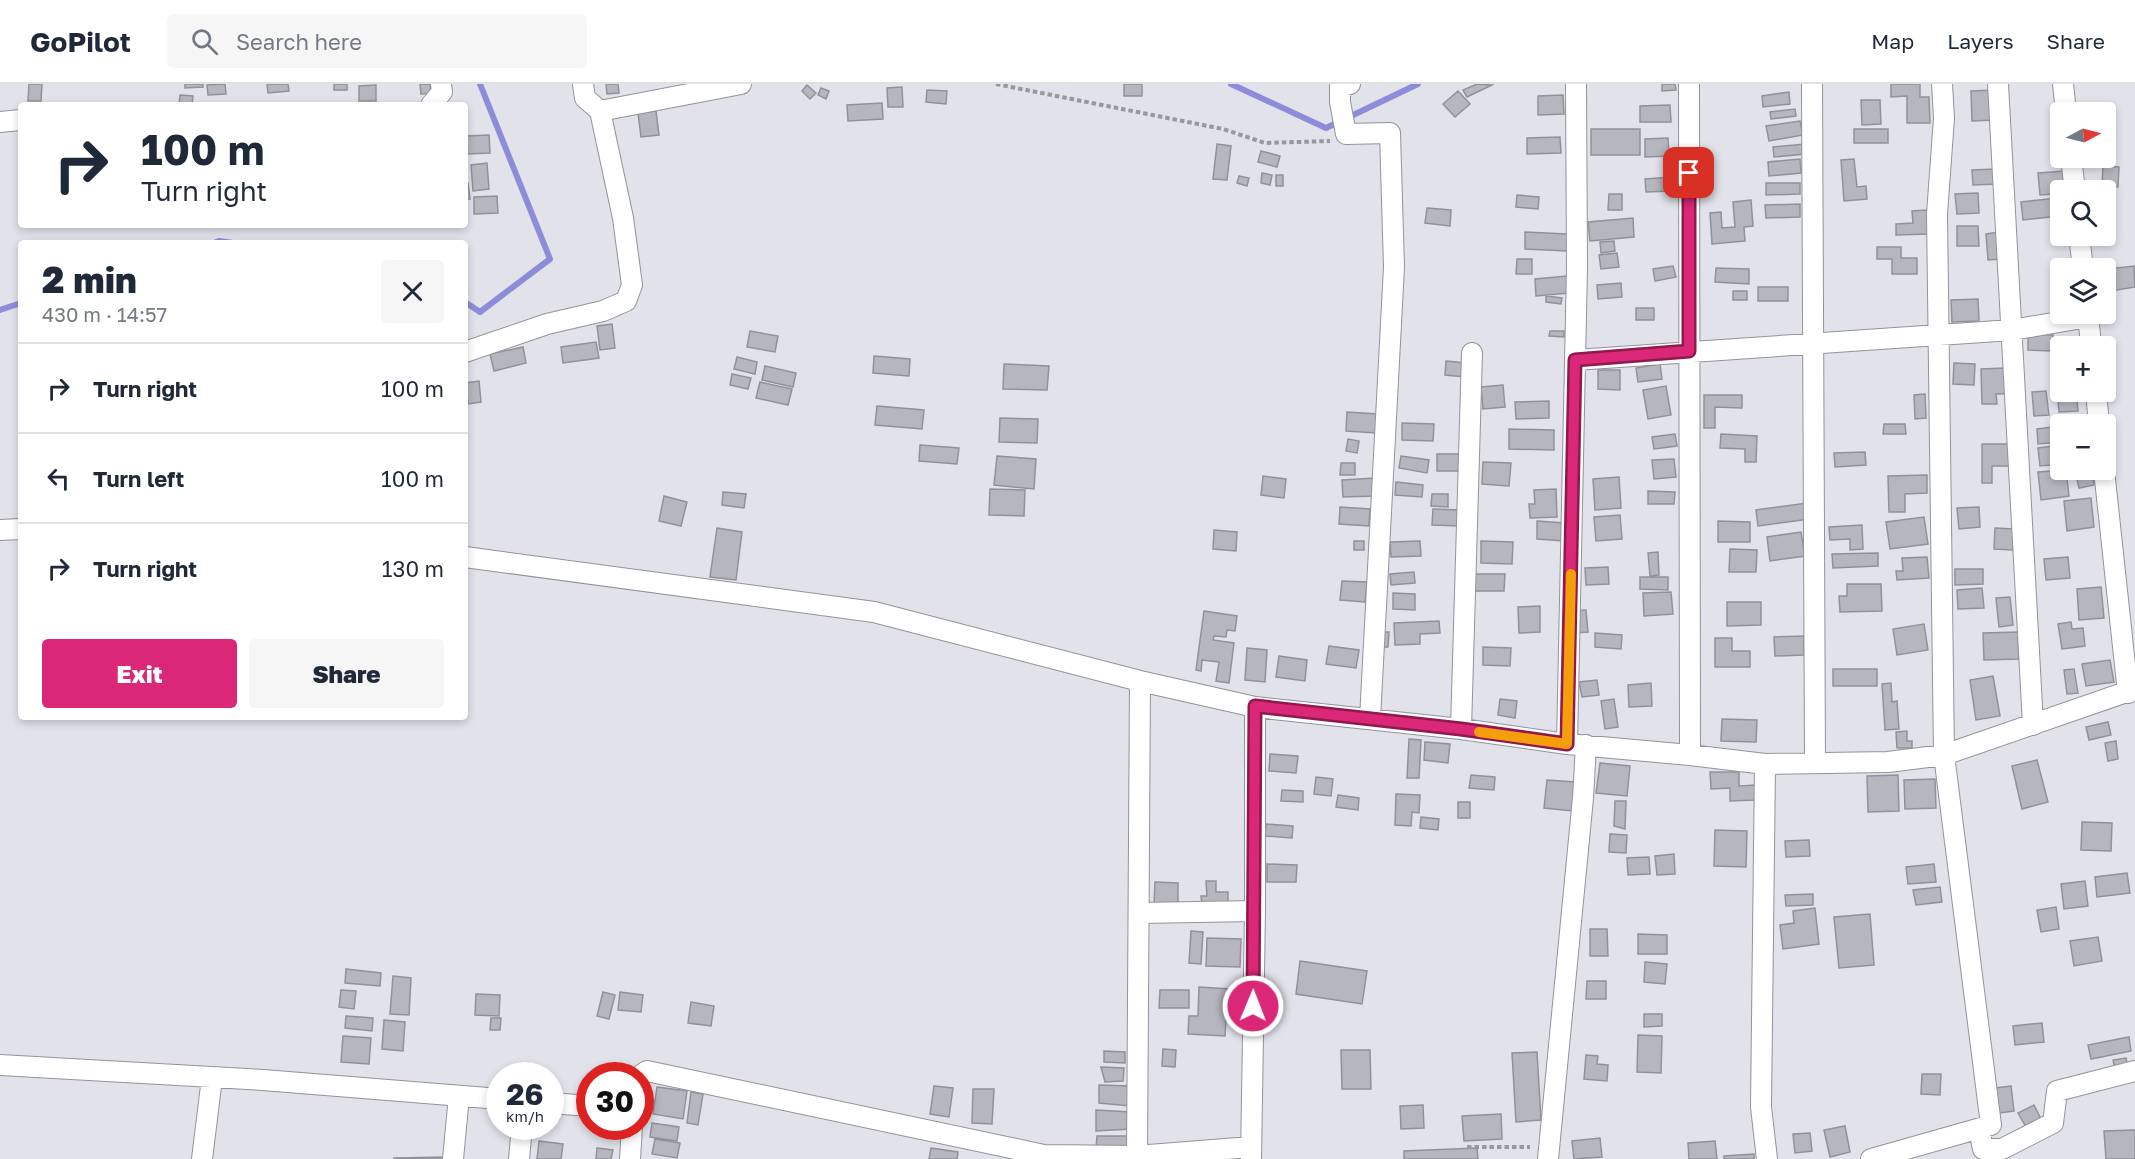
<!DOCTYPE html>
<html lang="en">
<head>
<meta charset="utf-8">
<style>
	body { margin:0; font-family:"Golos Text",sans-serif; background:#f6f6f7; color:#1f2937; height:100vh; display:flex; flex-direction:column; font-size:22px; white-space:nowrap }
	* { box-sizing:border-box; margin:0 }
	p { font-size:20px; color:#747a83 }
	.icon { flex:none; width:33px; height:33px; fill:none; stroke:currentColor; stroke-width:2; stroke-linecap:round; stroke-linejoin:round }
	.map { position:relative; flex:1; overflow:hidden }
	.details { position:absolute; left:18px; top:156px; width:450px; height:480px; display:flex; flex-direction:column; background:#fff; border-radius:6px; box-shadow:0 3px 9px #0003 }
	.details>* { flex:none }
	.guide { position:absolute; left:18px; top:18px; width:450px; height:126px; border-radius:6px; box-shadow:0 3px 9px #0003; background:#fff; color:#1f2937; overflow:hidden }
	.needle { width:39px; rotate:83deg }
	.tools { position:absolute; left:2050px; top:18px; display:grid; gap:12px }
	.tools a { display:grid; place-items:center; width:66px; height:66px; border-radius:6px; background:#fff; box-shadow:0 3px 9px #0003; font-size:30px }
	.speed { position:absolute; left:486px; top:978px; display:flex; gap:12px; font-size:30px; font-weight:700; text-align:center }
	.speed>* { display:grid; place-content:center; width:78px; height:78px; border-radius:50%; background:#fff; box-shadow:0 3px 9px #0003; line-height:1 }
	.speed small { font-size:15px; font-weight:400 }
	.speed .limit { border:9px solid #d22; background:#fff; color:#111 }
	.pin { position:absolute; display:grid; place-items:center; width:51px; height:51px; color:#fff; margin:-26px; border-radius:12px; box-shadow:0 3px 9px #0006 }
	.me { position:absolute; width:66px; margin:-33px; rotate:1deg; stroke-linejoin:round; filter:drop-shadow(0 0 4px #0008) }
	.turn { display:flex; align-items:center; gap:21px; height:126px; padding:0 24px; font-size:27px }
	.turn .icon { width:78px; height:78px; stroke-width:2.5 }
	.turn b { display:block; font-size:42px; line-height:51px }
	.round { display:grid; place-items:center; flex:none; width:63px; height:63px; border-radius:6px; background:#f6f6f7 }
	.head { display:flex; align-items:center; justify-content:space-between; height:102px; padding:0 24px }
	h1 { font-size:36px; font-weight:800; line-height:45px }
	.cta { display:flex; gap:12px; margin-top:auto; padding:12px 24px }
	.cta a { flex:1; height:69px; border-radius:6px; background:#db2777; color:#fff; font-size:24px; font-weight:800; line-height:69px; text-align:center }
	.cta a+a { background:#f6f6f7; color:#1f2937 }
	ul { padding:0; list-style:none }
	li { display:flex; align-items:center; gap:18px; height:90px; padding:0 24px; border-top:2px solid #e0e1e3 }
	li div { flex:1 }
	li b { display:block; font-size:22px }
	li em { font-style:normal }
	header { display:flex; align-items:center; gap:36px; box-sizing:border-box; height:84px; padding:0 30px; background:#fff; border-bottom:2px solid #e0e1e3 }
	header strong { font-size:28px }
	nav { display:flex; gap:33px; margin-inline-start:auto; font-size:21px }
	.search { width:420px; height:54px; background:#f6f6f7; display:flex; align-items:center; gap:15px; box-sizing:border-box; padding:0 21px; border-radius:6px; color:#747a83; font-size:22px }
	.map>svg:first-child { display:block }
</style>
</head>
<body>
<header>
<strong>GoPilot</strong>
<div class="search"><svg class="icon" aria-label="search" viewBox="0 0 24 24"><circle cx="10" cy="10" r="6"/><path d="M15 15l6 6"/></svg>Search here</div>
<nav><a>Map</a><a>Layers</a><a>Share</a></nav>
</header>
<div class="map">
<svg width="2135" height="1075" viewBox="0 0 2135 1075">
	<rect width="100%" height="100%" fill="#e1e2ea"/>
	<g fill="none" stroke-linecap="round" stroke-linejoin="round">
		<path stroke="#8d8cd9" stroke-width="6" d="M1231,0l95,44 92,-44
			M214,159l5,-2 14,2
			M465,218l15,10 70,-53 -70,-175
			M0,226l21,-7"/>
	</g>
	<path fill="#b6b6be" stroke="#919299" stroke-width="1.5" d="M29,0h13l-1,17h-13z
		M185,0h18v3l-18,1z
		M225,0l1,10 -18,1 -1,-10z
		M267,0h21l1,7 -21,2z
		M334,0h13v6h-13z
		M420,0h10l1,9 -10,1z
		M606,0h12l1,9 -12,1z
		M1124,0h18v12h-18z
		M1477,0l15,1 -25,12 -4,-7z
		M1662,0h13l1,6 -14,1z
		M1891,0h29v13h9l1,26h-23v-27l-16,1z
		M376,1v16h-17v-15z
		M807,1l9,8 -6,6 -8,-8z
		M902,3l1,20h-15l-1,-19z
		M821,4l8,3 -3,8 -8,-4z
		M927,6l20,1 -1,13 -20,-2z
		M1994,6l1,30 -23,1 -1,-30z
		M1458,7l12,13 -15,13 -12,-13z
		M1789,8l1,12 -27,3 -1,-11z
		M180,11l13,1 -1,9h-13z
		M1563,11l1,19 -26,1v-19z
		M1861,16h19l1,24 -19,1z
		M882,19l1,16 -35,2 -1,-16z
		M1670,21l1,17h-31v-16z
		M1795,25l1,7 -25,3 -1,-7z
		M2098,26h14l-2,32h-4v-30h-8z
		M656,27l3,24 -18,2 -3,-24z
		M1800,37l3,14 -34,6 -3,-15z
		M1591,45h49v26h-49z
		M1854,45h34v14h-34z
		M489,51l1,18 -23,1 -1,-18z
		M1560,53l1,16 -34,1v-16z
		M1668,54l1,18 -24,1v-18z
		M1217,60l14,2 -4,34 -14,-1z
		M1805,60l1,10 -32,3 -1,-10z
		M1261,67l19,5 -3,11 -19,-5z
		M1800,75l1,14 -32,3 -1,-14z
		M1854,75l3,28 9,-1 1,13 -23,2 -3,-41z
		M487,79l2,26 -16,2 -2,-26z
		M2103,82l16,1 -1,20 -16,-1z
		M1996,85l1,15 -24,1 -1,-15z
		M2065,87l1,16 -13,1 1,6 -14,1 -2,-22z
		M1262,89l10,2 -2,10 -9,-2z
		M1276,91h7v11h-7z
		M1239,92l10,2 -2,8 -10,-3z
		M1672,93v14l-26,1 -1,-13z
		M468,99l2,16h-5v-15z
		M1766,99h34v11l-34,1z
		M1978,109l1,20 -22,1 -2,-20z
		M1609,110h13v16h-14z
		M1517,111l22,2 -1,12 -22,-2z
		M497,112l1,17 -24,1v-17z
		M2057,114l2,18 -36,4 -2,-18z
		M1751,116l2,26 -9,1 1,14 -33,3 -2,-31 11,-1 1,16 13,-1 -2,-25z
		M1800,120v13l-34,1 -1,-13z
		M1427,124l24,2 -1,16 -25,-3z
		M1928,126l1,24 -33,1v-11l17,-1 -1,-12z
		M1633,134l1,19 -44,4 -2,-19z
		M1957,142h21l1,20h-22z
		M1525,148l42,2v17l-42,-2z
		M2000,148l2,27 -14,1 -2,-26z
		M1614,157l1,10 -14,2 -1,-11z
		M1877,163h24v11h16v16h-25v-15h-15z
		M1617,169l2,14 -18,2 -2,-14z
		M1517,175h15v15h-16z
		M1673,182l3,11 -21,4 -2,-12z
		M2134,182l1,21 -24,4 -3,-22z
		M1716,184l33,1v15l-34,-2z
		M1567,192l2,17 -33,3 -1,-17z
		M1621,199l1,14 -24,2 -1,-14z
		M1758,203h30v14h-30z
		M1733,207h14v9h-14z
		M1546,212l16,2 -1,6 -15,-2z
		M1978,215l1,22 -27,1 -1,-22z
		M1636,224h18v12h-18z
		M612,240l3,24 -15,2 -3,-24z
		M750,247l28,5 -3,16 -28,-5z
		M1550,247h14v6l-15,-1z
		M2028,250l25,1v16l-25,-1z
		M596,258l3,16 -36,5 -2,-16z
		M523,263l3,16 -32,8 -4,-17z
		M874,272l36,3 -1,17 -36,-3z
		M737,273l20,5 -2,12 -21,-5z
		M1446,277l20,2 -1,14 -20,-2z
		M1954,279l21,1 -1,21 -21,-1z
		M1004,280l45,2 -2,24 -44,-1z
		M1660,280l2,15 -24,3 -2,-14z
		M765,282l31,7 -3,14 -31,-7z
		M2006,284l1,26h-11l1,10h-15l-1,-35z
		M1598,286h22v20l-22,-1z
		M732,290l19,4 -3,11 -18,-4z
		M2056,293h5v15h15l2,19 -19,1z
		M479,297l2,21 -13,2 -2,-21z
		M760,298l32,7 -4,16 -32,-7z
		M1503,301l2,22 -22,2 -2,-22z
		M1666,302l5,29 -23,4 -5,-29z
		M2046,307l3,24 -15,1 -2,-24z
		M1925,310l1,24 -11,1 -1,-24z
		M1704,311h38v13l-27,-1v21h-11z
		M1549,317v17l-33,1 -1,-17z
		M877,322l47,4 -2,19 -47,-4z
		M1347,328l31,2 -1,19 -31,-2z
		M1000,334l38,1 -1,24 -38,-1z
		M1402,339l32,1 -1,17 -31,-1z
		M1884,340h21l1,10h-23z
		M2061,342v16l-23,2 -1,-15z
		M1509,345l45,1v20l-45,-1z
		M1675,350l2,12 -23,3 -2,-12z
		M1721,350l36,2 -1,26h-11v-13l-25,-1z
		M1348,355l11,2 -2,12 -11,-2z
		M1982,360h26l1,22h-17v17h-10z
		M920,361l39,3 -2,16 -38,-3z
		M2061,361v19l-21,2 -2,-18z
		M1865,368l1,13 -31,2 -1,-14z
		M1437,370h23v17h-23z
		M997,372l39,3 -2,30 -40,-4z
		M1401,372l28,4 -2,13 -28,-5z
		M1674,375l2,18 -22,2 -2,-19z
		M1483,378l28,1 -2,23 -27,-2z
		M1341,379h14v12h-15z
		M2066,386l3,26 -28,4 -3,-28z
		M2075,386h16l3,15 -15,3z
		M1927,391v18l-22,1v18h-16l-1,-36z
		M1263,392l23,3 -2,19 -23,-3z
		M1619,393l2,31 -26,2 -2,-31z
		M1375,394l1,18 -33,1 -1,-17z
		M1396,398l27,3 -1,12 -27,-2z
		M990,405l35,1 -1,26 -35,-1z
		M1556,405l1,28 -27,1 -1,-14h6l-1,-14z
		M1648,407l27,1 -1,12h-26z
		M723,408l23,2 -2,14 -22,-3z
		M1432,410h16v13l-17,-1z
		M664,412l23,6 -6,24 -22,-5z
		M2091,414l3,29 -27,4 -3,-30z
		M1807,419l2,16 -51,7 -2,-16z
		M1340,423l30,2 -1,17 -30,-2z
		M1979,423l1,20 -21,2 -2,-21z
		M1433,425l28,1 -1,16 -28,-1z
		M1620,431l2,24 -26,2 -2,-24z
		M1924,433l4,27 -38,5 -4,-27z
		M1537,437l28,2 -1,18 -27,-2z
		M1718,437l32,1v20h-32z
		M1862,441l1,24 -13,1v-11l-20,1 -1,-13z
		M717,444l25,4 -6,48 -26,-3z
		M1995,444l19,1 -1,21 -19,-1z
		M1214,446l23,2 -1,19 -23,-2z
		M1801,448l4,24 -35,5 -3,-24z
		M1354,457h10v9h-10z
		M1420,457l1,15 -30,1 -1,-15z
		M1481,457l32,1 -1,22 -31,-1z
		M1730,465l27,1 -1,22h-27z
		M1658,468l1,23 -9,1 -2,-23z
		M1878,469v13l-45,2 -1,-14z
		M1927,473l2,21 -32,2 -1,-9h7l-1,-13z
		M2068,473l2,21 -24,2 -2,-21z
		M1608,483l1,17 -23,1 -1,-17z
		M1955,485h28v15l-28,1z
		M1414,488l1,11 -24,2 -1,-11z
		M1474,490h31l-1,17h-30z
		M1640,493h28v13l-28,-1z
		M1342,497l25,1 -2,20 -25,-2z
		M1847,500h34l1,27 -42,1 -1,-16h8z
		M2101,503l3,31 -25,2 -2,-31z
		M1982,504l2,20 -26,1 -1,-19z
		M1671,508l2,22 -29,2 -1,-23z
		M1393,509l22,1v16l-22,-1z
		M2010,513l3,28 -14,2 -3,-29z
		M1727,518h34v23l-34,1z
		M1540,522v26l-21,1 -1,-26z
		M1586,526l2,22 -13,1 -2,-22z
		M1204,527l33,5 -2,15 -8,-1 -1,7 -12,-1 -1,4 21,3 -5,40 -13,-2 3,-19 -17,-2 -1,11 -5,-1z
		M1439,537l1,12 -20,1v10l-25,1 -1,-22z
		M2071,538l1,7 11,-1 2,18 -23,3 -4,-25z
		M1924,540l4,26 -31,5 -4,-26z
		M1383,548h6l-1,15h-6z
		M2018,548l1,27 -35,1 -1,-27z
		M1595,549l27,2 -1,14 -26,-2z
		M1804,552v19l-29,1 -1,-19z
		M1715,554h17v13h18v16h-35z
		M1329,562l30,4 -3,18 -30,-4z
		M1483,563l28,1 -1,18 -27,-1z
		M1247,564l20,2 -2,32 -20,-2z
		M1279,572l28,4 -2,21 -29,-4z
		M2110,576l4,22 -28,4 -4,-22z
		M1833,585h44v17h-44z
		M2074,585l4,24 -11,1 -3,-24z
		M1993,592l7,40 -24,4 -6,-40z
		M1597,596l2,15 -17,2 -3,-15z
		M1651,599l1,23 -23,1 -1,-22z
		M1891,599l1,19 5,-1 2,28 -14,1 -3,-46z
		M1500,615l17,2 -2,17 -17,-3z
		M1614,615l4,28 -13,2 -4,-28z
		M1722,635l35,1 -1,22 -35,-1z
		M2108,638l3,13 -22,5 -3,-13z
		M1907,647v10h5v7h-15l-1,-16z
		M1409,655l12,1 -2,38h-12z
		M2116,657l2,18 -10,2 -3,-18z
		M1425,658l25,2 -2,19 -24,-3z
		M1270,670l28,2 -2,17 -27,-2z
		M2037,676l11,42 -26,7 -10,-43z
		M1600,679l30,3 -3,30 -31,-3z
		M1710,688h29v14l17,-1v15l-26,1v-13l-19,1z
		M1471,691l24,2 -1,13 -25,-2z
		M1898,691l1,36 -31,1 -1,-36z
		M1316,693l17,2 -2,17 -17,-2z
		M1935,695l1,29 -31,1 -1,-29z
		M1547,696l28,2 -2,29 -29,-3z
		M1282,706l21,1v11l-22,-1z
		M1396,710l24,1 -1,18 -7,-1 -1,14 -16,-1z
		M1338,711l21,3 -1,12 -22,-3z
		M1615,717h11l-1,28 -11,-3z
		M1458,718h12v16h-12z
		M1421,733l18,2 -1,11 -18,-2z
		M2082,738l30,1 -1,28 -30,-1z
		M1266,740l27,2 -1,12 -27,-2z
		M1715,746l32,1 -1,36 -32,-1z
		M1610,750l17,1 -1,18 -17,-1z
		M1809,756l1,16 -24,1 -1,-16z
		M1674,770l1,20 -18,1 -2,-19z
		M1649,773l1,17 -22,1 -1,-17z
		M1267,780l30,1 -1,17h-29z
		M1934,780l2,18 -28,2 -2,-17z
		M2127,789l3,20 -33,4 -2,-20z
		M1206,797h10v11h12v12l-26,2 -1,-10h6z
		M2085,797l3,25 -24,3 -3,-25z
		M1155,798l23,1v22l-24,-1z
		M1940,803l2,15 -26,3 -3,-15z
		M1813,810v11l-27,1 -1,-11z
		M2056,823l3,22 -18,3 -4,-22z
		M1815,824l4,36 -36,5 -3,-24 14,-2 -1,-12z
		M1870,830l4,51 -35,3 -5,-51z
		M1590,845h17l1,27h-18z
		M1191,847l12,1 -2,32 -12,-1z
		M1638,850l29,1v19h-29z
		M2098,853l4,24 -28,5 -4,-25z
		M1207,854l34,1 -1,28 -34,-1z
		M1300,877l67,10 -5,33 -66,-10z
		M1645,878l22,2 -2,20 -21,-2z
		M346,885l35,4 -1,13 -35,-3z
		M393,892l18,2 -2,37 -19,-1z
		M1587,897h19v18h-20z
		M1199,903l46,3 -2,30 -17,-1 -1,17 -37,-2 1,-18h9z
		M341,906l15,1 -2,18 -15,-2z
		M1160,906h29v18h-30z
		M603,908l12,3 -6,24 -12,-3z
		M620,908l23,3 -2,17 -23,-2z
		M476,910l24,1 -1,21 -24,-1z
		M691,918l23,4 -3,20 -23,-3z
		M1644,930h18v12l-18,1z
		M346,932l27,2 -1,13 -27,-3z
		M491,934h10l-1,12h-10z
		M384,936l21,2 -2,29 -21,-2z
		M2042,939l2,19 -29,3 -2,-19z
		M1638,951l24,1 -1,37 -24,-1z
		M343,952l28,2 -2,26 -28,-2z
		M2129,953l2,14 -40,8 -3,-14z
		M1163,965l13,1 -1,17 -13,-1z
		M1341,966h29l1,39h-29z
		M1104,967l21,1v11l-21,-1z
		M1537,968l4,68 -25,2 -4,-69z
		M1586,971l12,1 -1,8 11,1 -1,16 -23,-2z
		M2126,974l2,10 -13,2 -2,-10z
		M1101,983l23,1 -1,13 -18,1z
		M1922,990h19l-1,21 -19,-1z
		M1099,1001l31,1v20l-31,-3z
		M934,1002l19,2 -4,29 -19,-3z
		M2011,1002l3,25 -15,2 -4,-25z
		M657,1003l30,4 -4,28 -30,-5z
		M973,1005h21l-2,35 -20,-1z
		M691,1008l12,2 -5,31 -11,-2z
		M1423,1021l1,23 -23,1 -1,-23z
		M2034,1021l7,14 -15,8 -8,-14z
		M1096,1026l35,2v17l-35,2z
		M1501,1030l1,25 -38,2 -2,-25z
		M652,1039l27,4 -2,14 -27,-4z
		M1845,1042l5,26 -20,5 -6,-27z
		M2135,1046v29h-29l-2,-28z
		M1810,1049l2,18 -17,2 -2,-19z
		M1097,1052h34l1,14 -36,-1z
		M1600,1054l2,19 -28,2 -2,-18z
		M655,1055l25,4 -3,15 -25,-4z
		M539,1057l24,3 -2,15h-24z
		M1715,1057l2,18h-28l-1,-16z
		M597,1064l16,2 -2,9h-15z
		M931,1064l27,4 -1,7h-28z
		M1477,1064l1,11h-74v-8z
		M1754,1070v5h-30v-3z
		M447,1073v2h-53v-1z"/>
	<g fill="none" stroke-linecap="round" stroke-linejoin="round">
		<g stroke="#93939a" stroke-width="22">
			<path id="street" d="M583,0l2,14 15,13
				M1350,0l-10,3v15l6,32 44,-1 4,134 -24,452
				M1689,0l1,671
				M1812,0l3,678
				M1998,0l35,641
				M2063,0l3,28
				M431,21l11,-13 -1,-8
				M0,38l21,-2
				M2071,74l4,32
				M2079,152l4,32
				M2088,230l3,32
				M465,268l82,-28 56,-13 23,-10 6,-16 -9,-67 -23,-107 141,-27
				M1575,276l437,-30 76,-13
				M2096,308l3,32
				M2104,386l24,223
				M0,446l21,-1
				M465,473l409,55 266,69 115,26 206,22 106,15 123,11 75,9 123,-2 56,-7 191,-66
				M1461,645l11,-376
				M1567,660l10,-477 -1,-183
				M1765,680l-4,343 6,52
				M1139,829l116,-2
				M0,981l263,15 237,19
				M640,992l7,-5 397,84 92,1 115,-9
				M550,1019l40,3
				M1979,1045l4,20h19l51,-26 4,-32 78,-20
				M202,1075l10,-81
				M453,1075l6,-63
				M519,1075l3,-33
				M630,1075l2,-33
				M1137,1075l3,-478
				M1251,1075l4,-248v-204
				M1548,1075l35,-361 3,-53
				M1871,1075l120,-34 -47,-370 -7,-541 7,-96 -2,-34"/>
		</g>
		<path stroke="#97989e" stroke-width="4" stroke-dasharray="4.5 3" stroke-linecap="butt" d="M996,0l227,45 42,14 65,-2
			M1467,1063h63"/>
		<use href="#street" stroke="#fff" stroke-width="20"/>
	</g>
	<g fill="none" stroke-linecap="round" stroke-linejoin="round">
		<g stroke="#8e194d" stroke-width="15">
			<path id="route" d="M1253,922l2,-300 206,23 106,15 8,-384 114,-9v-178"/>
		</g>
		<use href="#route" stroke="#db2777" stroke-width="10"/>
		<path stroke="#f59e0b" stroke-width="10" d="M1479,648l88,12 4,-170"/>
	</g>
</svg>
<div class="tools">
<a><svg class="needle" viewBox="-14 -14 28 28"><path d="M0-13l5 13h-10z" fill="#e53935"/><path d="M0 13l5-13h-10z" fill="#747a83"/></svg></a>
<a><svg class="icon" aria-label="search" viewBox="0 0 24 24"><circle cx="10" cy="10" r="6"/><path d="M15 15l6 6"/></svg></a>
<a><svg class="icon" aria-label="layers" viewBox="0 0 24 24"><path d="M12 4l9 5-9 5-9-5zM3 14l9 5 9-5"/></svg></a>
<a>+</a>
<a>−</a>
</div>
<div class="speed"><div>26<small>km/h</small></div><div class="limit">30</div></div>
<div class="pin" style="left:1689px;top:89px;background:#d93025"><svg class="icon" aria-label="arrive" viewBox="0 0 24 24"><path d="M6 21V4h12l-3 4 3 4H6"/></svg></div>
<svg class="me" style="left:1253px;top:922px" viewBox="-20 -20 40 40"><circle r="17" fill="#db2777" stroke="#fff" stroke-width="3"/><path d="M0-11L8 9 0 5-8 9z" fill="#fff"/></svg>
<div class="guide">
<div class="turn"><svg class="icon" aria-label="right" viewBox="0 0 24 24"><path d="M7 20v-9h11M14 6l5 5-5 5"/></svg><div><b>100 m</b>Turn right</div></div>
</div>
<section class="details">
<div class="head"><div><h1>2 min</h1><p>430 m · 14:57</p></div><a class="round"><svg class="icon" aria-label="close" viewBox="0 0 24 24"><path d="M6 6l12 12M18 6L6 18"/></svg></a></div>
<ul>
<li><svg class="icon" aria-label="right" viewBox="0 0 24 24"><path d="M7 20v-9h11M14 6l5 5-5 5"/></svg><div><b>Turn right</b></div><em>100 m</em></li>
<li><svg class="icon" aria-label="left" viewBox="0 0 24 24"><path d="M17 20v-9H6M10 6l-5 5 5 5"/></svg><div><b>Turn left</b></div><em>100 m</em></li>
<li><svg class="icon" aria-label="right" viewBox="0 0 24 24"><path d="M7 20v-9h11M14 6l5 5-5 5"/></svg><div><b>Turn right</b></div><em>130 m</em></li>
</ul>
<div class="cta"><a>Exit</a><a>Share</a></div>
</section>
</div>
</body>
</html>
